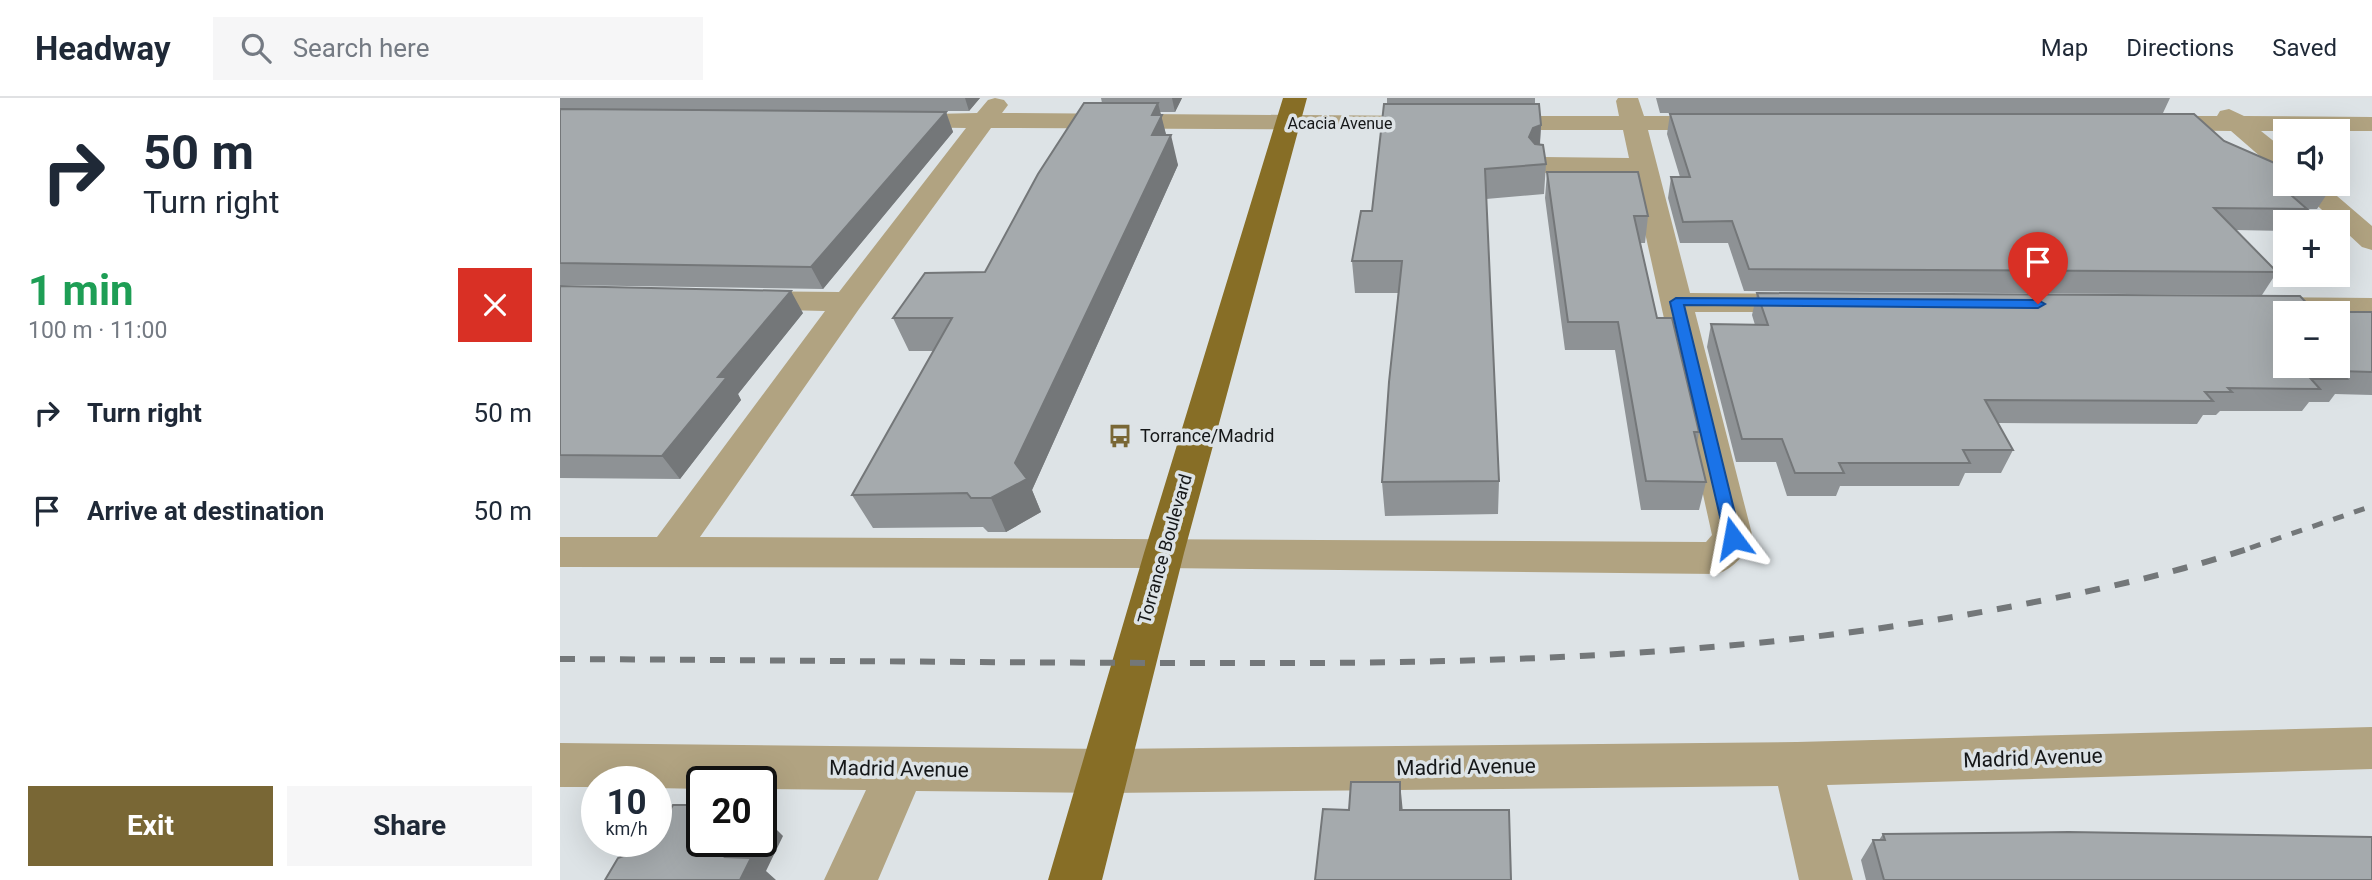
<!DOCTYPE html>
<html lang="en">
<head>
<meta charset="utf-8">
<style>
	body { margin:0; font-family:Roboto,sans-serif; background:#f6f6f7; color:#1f2937; height:100vh; display:flex; flex-direction:column; font-size:26px; white-space:nowrap }
	* { box-sizing:border-box; margin:0 }
	p { font-size:23px; color:#747a83 }
	.icon { flex:none; width:38px; height:38px; fill:none; stroke:currentColor; stroke-width:2; stroke-linecap:round; stroke-linejoin:round }
	.map { position:relative; flex:1; overflow:hidden }
	.drawer { display:flex; flex-direction:column; background:#fff; width:560px }
	.drawer>* { flex:none }
	.banner { background:#fff; color:#1f2937; overflow:hidden }
	.fabs { position:absolute; left:1713px; top:21px; display:grid; gap:14px }
	.fabs a { display:grid; place-items:center; width:77px; height:77px; border-radius:0px; background:#fff; box-shadow:0 7px 28px #0002; font-size:35px }
	.speed { position:absolute; left:21px; top:668px; display:flex; gap:14px; font-size:35px; font-weight:700; text-align:center }
	.speed>* { display:grid; place-content:center; width:91px; height:91px; border-radius:50%; background:#fff; box-shadow:0 7px 28px #0002; line-height:1 }
	.speed small { font-size:18px; font-weight:400 }
	.speed .limit { border:4px solid #111; border-radius:10px; background:#fff; color:#111 }
	.pin { position:absolute; display:grid; place-items:center; width:60px; height:60px; color:#fff; margin:-72px -30px; border-radius:50% 50% 50% 0; rotate:-45deg; box-shadow:0 0 7px #0007 }
	.pin .icon { rotate:45deg }
	.me { position:absolute; width:77px; margin:-38px; rotate:347deg; stroke-linejoin:round; filter:drop-shadow(0 0 5px #0008) }
	.turn { display:flex; align-items:center; gap:24px; height:147px; padding:0 28px; font-size:32px }
	.turn .icon { width:91px; height:91px; stroke-width:2.5 }
	.turn b { display:block; font-size:49px; line-height:60px }
	.round { display:grid; place-items:center; flex:none; width:74px; height:74px; border-radius:0px; background:#f6f6f7 }
	.overview { display:flex; align-items:center; justify-content:space-between; height:119px; padding:0 28px }
	h1 { font-size:42px; font-weight:700; line-height:52px; color:#1e9e55 }
	.cta { display:flex; gap:14px; margin-top:auto; padding:14px 28px }
	.cta a { flex:1; height:80px; border-radius:0px; background:#796735; color:#fff; font-size:28px; font-weight:700; line-height:80px; text-align:center }
	.cta a+a { background:#f6f6f7; color:#1f2937 }
	ul { padding:0; list-style:none }
	li { display:flex; align-items:center; gap:21px; height:98px; padding:0 28px }
	li div { flex:1 }
	li b { display:block; font-size:26px }
	li em { font-style:normal }
	header { display:flex; align-items:center; gap:42px; box-sizing:border-box; height:98px; padding:0 35px; background:#fff; border-bottom:2px solid #e0e1e3 }
	header strong { font-size:33px }
	nav { display:flex; gap:38px; margin-inline-start:auto; font-size:24px }
	.search { width:490px; height:63px; background:#f6f6f7; display:flex; align-items:center; gap:18px; box-sizing:border-box; padding:0 24px; border-radius:0px; color:#747a83; font-size:26px }
	main { display:flex; flex:1; min-height:0 }
	.map>svg:first-child { display:block }
</style>
</head>
<body>
<header>
<strong>Headway</strong>
<div class="search"><svg class="icon" aria-label="search" viewBox="0 0 24 24"><circle cx="10" cy="10" r="6"/><path d="M15 15l6 6"/></svg>Search here</div>
<nav><a>Map</a><a>Directions</a><a>Saved</a></nav>
</header>
<main>
<section class="drawer">
<div class="banner">
<div class="turn"><svg class="icon" aria-label="right" viewBox="0 0 24 24"><path d="M7 20v-9h11M14 6l5 5-5 5"/></svg><div><b>50 m</b>Turn right</div></div>
</div>
<div class="overview"><div><h1>1 min</h1><p>100 m · 11:00</p></div><a class="round" style="background:#d93025;color:#fff"><svg class="icon" aria-label="close" viewBox="0 0 24 24"><path d="M6 6l12 12M18 6L6 18"/></svg></a></div>
<ul>
<li><svg class="icon" aria-label="right" viewBox="0 0 24 24"><path d="M7 20v-9h11M14 6l5 5-5 5"/></svg><div><b>Turn right</b></div><em>50 m</em></li>
<li><svg class="icon" aria-label="arrive" viewBox="0 0 24 24"><path d="M6 21V4h12l-3 4 3 4H6"/></svg><div><b>Arrive at destination</b></div><em>50 m</em></li>
</ul>
<div class="cta"><a>Exit</a><a>Share</a></div>
</section>
<div class="map">
<svg width="1812" height="782" viewBox="0 0 1812 782">
	<rect width="100%" height="100%" fill="#dde3e6"/>
	<g fill="none" stroke-linecap="round" stroke-linejoin="round">
		<path fill="#b1a381" fill-rule="evenodd" d="M435,0l9,2 4,5 -6,8 431,3 9,2 3,5 -3,5 -9,2 -442,-2 -132,181 -159,228 1006,5 6,-7 -80,-361 -89,-1 -9,-2 -4,-6 4,-6 9,-2 86,1 -6,-28h-133l-9,-2 -3,-5 3,-5 9,-2h129l-3,-15 2,-3h20l6,18h76l9,2 3,5 -3,5 -9,2h-72l42,163 117,1 11,2 5,7 -5,7 -11,2h-112l58,226c-9,17 -18,30 -36,36l-553,-6 -604,-1v-30h97l168,-226 -80,-2 -11,-2 -5,-7 5,-7 11,-2 94,1 127,-164 -68,-1 -9,-2 -3,-5 3,-5 88,-2 11,-13z
			M1669,11l15,7 128,1v14h-111l25,20v22l-9,-2 -46,-40 -80,-1 -9,-2 -3,-5 3,-5 9,-2h66l3,-5z
			M1734,86h29l49,42v24l-10,-3z
			M1696,199l116,1v18h-34v-3l-82,2 -11,-2 -5,-7 5,-7z
			M1812,629v42l-545,16 26,95h-54l-21,-94 -671,7 -191,-2 -38,89h-54l42,-90 -105,-1v-7h-59v7l-46,-1v-6h-59v5h-37v-44l547,6 690,-7z"/>
		<path fill="#876e26" fill-rule="evenodd" d="M723,0h24l-123,455 -82,327h-54l96,-327z"/>
		<path stroke="#737779" stroke-width="5" stroke-dasharray="11 11" stroke-linecap="butt" d="M1690,450l122,-42"/>
		<path stroke="#737779" stroke-width="6" stroke-dasharray="15 15" stroke-linecap="butt" d="M0,561c220,1 440,4 660,4 260,1 521,-6 778,-54 86,-16 174,-34 258,-63"/>
	</g>
	<path fill="#8e9295" d="M0,0h420l-11,13h-80l57,1 7,20 -130,157 -263,-4z
		M541,0h81l-7,14h-15l6,23 12,30 -146,325 9,22 -35,20h-18l-5,-5 -110,1 -21,-33 81,-144h-24l-16,-33 92,-46 117,-169z
		M827,0h148v6l6,21 -1,20 6,19 -2,30 -58,5 13,282 -1,33 -113,2 -3,-34 16,-189h-43l-3,-32 20,-50 15,-107z
		M1096,0h514l-7,15h-503z
		M1110,16l554,27 107,47 -14,21h-10l-9,13h-12v9l-51,-1 42,42 -15,23 -518,-4 -16,-48h-48l-12,-45 3,-21h9l-13,-43z
		M987,74l101,44 -3,27h-5l17,75 42,114 -2,12 9,38 -7,28h-58l-26,-160h-50l-20,-152z
		M0,188l243,27 -65,81 3,6 -61,79 -120,-1z
		M1197,195l558,19h57v83l-37,-1 -6,8h-20l-7,9h-82l-4,4h-13l-6,9 -199,-1 15,27 -12,23h-36l-6,13h-119l-4,10h-49l-11,-34h-40l-29,-115 4,-23 44,1 -3,-10z
		M1323,736l489,46h-506l-5,-20 12,-20h6z"/>
	<path fill="#747779" d="M405,0h15l-11,13z
		M612,0h10l-7,14z
		M598,5l10,39 3,-7 7,30 -146,325 9,22 -35,20 -15,-34 24,-35 137,-328v-20z
		M386,14l7,20 -130,157 -12,-22z
		M981,27l-2,30 -7,3 -4,8 1,-29 4,-9z
		M231,193l12,22 -65,81 3,6 -61,79 -18,-23 56,-79z
		M840,684l3,31 -3,-3z
		M201,716l22,22 -17,35 10,9h-36l-15,-23 8,-15h28z"/>
	<path fill="#a5aaad" stroke="#747779" stroke-width="2" fill-rule="evenodd" d="M524,5h74l-6,12h10l-10,20h19l-156,328 12,16 -36,19h-20l-4,-5 -115,2 100,-177h-59l32,-45 60,-1 53,-98z
		M824,6h155l2,21 -8,3 -4,9 6,7 8,1 3,19 -61,5 14,312 -117,1 7,-100 13,-121h-50l9,-50h11z
		M0,11l386,3 -135,155 -251,-4z
		M1110,16h524l30,27 62,27v16h35l10,4h-48l24,21 -93,-1 63,64 -528,-3 -17,-48 -49,1 -12,-45h19z
		M987,74h91l10,44h-14l23,102h15l27,114h-5l12,50 -60,-1 -28,-159h-50z
		M0,188l231,5 -73,86h9l-65,79 -102,-1z
		M1197,195l543,3 15,16h57v60l-32,-1 7,8h-36l9,10 -92,-1 4,4h-27l8,9 -228,-1 28,50h-50l7,13h-131l5,10h-49l-13,-34h-40l-31,-115 57,1zM1726,215h52v53h-52z
		M791,684h49v28h109l2,70h-196l8,-71 26,1z
		M113,707h29v37h31l-8,15 26,1 -11,22h-135l13,-22 30,-11 3,-5h5v-9z
		M1509,734l303,5v43h-488l-11,-40h12l-2,-6z"/>
	<path fill="#1a73e8" stroke="#114b97" stroke-width="2" d="M1116,200l362,2 7,4 -7,4 -354,-3 57,233 -8,6 -8,-6 -55,-236z"/>
	<defs>
		<g id="bus-bare" transform="scale(1.89)"><path d="M-5-6H5V4H4V6H2V4H-2V6H-4V4H-5ZM-3.5-4V0h7V-4ZM-3.5 1.2v1.5H-2V1.2ZM2 1.2v1.5H3.5V1.2Z" fill="#796735" stroke="#dde3e6" stroke-width="2.5" paint-order="stroke"/></g>
	</defs>
	<g fill-rule="evenodd">
		<use href="#bus-bare" x="560" y="338"/>
	</g>
	<g text-anchor="middle" stroke-width="7" stroke-linejoin="round" paint-order="stroke">
		<g font-size="16" fill="#151718" stroke="#dde3e6">
			<text x="780" y="31">Acacia Avenue</text>
		</g>
		<g font-size="18" fill="#151718" stroke="#dde3e6" text-anchor="start">
			<text x="580" y="344">Torrance/Madrid</text>
		</g>
		<g font-size="18" fill="#151718" stroke="#dde3e6">
			<text transform="translate(605 451) rotate(-74)" y="6">Torrance Boulevard</text>
		</g>
		<g font-size="21" fill="#151718" stroke="#dde3e6">
			<text transform="translate(1473 660) rotate(-2)" y="7">Madrid Avenue</text>
			<text transform="translate(906 669) rotate(-1)" y="7">Madrid Avenue</text>
			<text transform="translate(339 671) rotate(1)" y="7">Madrid Avenue</text>
		</g>
	</g>
</svg>
<div class="fabs">
<a><svg class="icon" aria-label="sound" viewBox="0 0 24 24"><path d="M4 9h4l5-4v14l-5-4H4zM17 9q2 3 0 6"/></svg></a>
<a>+</a>
<a>−</a>
</div>
<div class="speed"><div>10<small>km/h</small></div><div class="limit">20</div></div>
<div class="pin" style="left:1478px;top:206px;background:#d93025"><svg class="icon" aria-label="arrive" viewBox="0 0 24 24"><path d="M6 21V4h12l-3 4 3 4H6"/></svg></div>
<svg class="me" style="left:1173px;top:440px" viewBox="-20 -20 40 40"><path d="M0-17L14 15 0 8-14 15z" fill="#1a73e8" stroke="#fff" stroke-width="4"/></svg>
</div>
</main>
</body>
</html>
